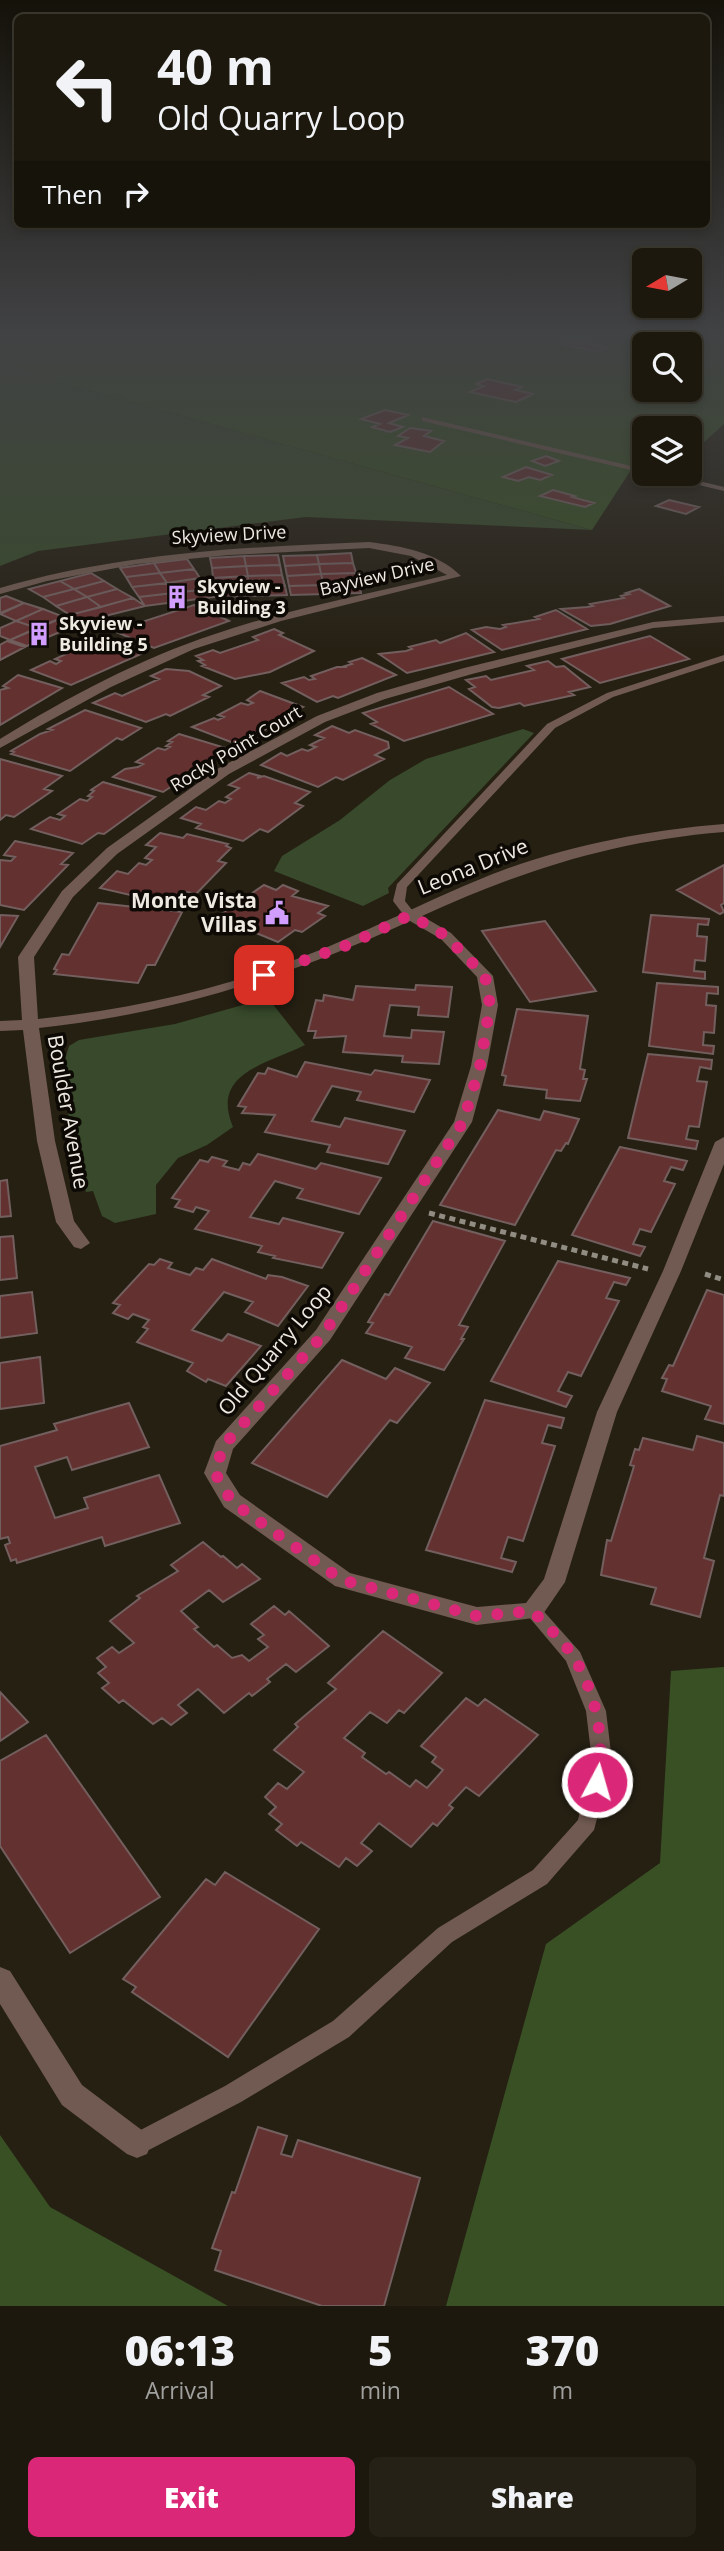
<!DOCTYPE html>
<html lang="en">
<head>
<meta charset="utf-8">
<style>
	body { margin:0; font-family:"Open Sans",sans-serif; background:#252117; color:#f1f3f6; height:100vh; display:flex; flex-direction:column; font-size:26px; white-space:nowrap }
	* { box-sizing:border-box; margin:0 }
	p { font-size:23px; color:#a0a09e }
	.icon { flex:none; width:38px; height:38px; fill:none; stroke:currentColor; stroke-width:2; stroke-linecap:round; stroke-linejoin:round }
	.map { position:relative; height:2306px; overflow:hidden }
	.sheet { display:flex; flex-direction:column; background:#1c180e; flex:1 }
	.sheet>* { flex:none }
	.top-card { position:absolute; left:14px; top:14px; width:696px; height:214px; border-radius:10px; box-shadow:0 4px 10px #0003,0 0 0 2px #3a372e; background:#1c180e; color:#f1f3f6; overflow:hidden }
	.needle { width:46px; rotate:260deg }
	.tools { position:absolute; left:632px; top:248px; display:grid; gap:14px }
	.tools a { display:grid; place-items:center; width:70px; height:70px; border-radius:10px; background:#1c180e; box-shadow:0 4px 10px #0003,0 0 0 2px #3a372e; font-size:35px }
	.pin { position:absolute; display:grid; place-items:center; width:60px; height:60px; color:#fff; margin:-30px; border-radius:14px; box-shadow:0 4px 10px #0006 }
	.me { position:absolute; width:77px; margin:-38px; rotate:6deg; stroke-linejoin:round; filter:drop-shadow(0 0 5px #0008) }
	.turn { display:flex; align-items:center; gap:24px; height:147px; padding:0 28px; font-size:32px }
	.turn .icon { width:91px; height:91px; stroke-width:2.5 }
	.turn b { display:block; font-size:49px; line-height:60px }
	.then { display:flex; align-items:center; height:66px; padding:0 28px; background:#0003; gap:14px; font-size:26px }
	.eta { display:flex; justify-content:space-evenly; align-items:center; height:119px; text-align:center }
	.eta b { font-size:42px; font-weight:800; line-height:49px }
	.cta { display:flex; gap:14px; margin-top:auto; padding:14px 28px }
	.cta a { flex:1; height:80px; border-radius:10px; background:#db2777; color:#fff; font-size:28px; font-weight:800; line-height:80px; text-align:center }
	.cta a+a { background:#252117; color:#f1f3f6 }
	.map>svg:first-child { display:block }
</style>
</head>
<body>
<div class="map">
<svg width="724" height="2306" viewBox="0 0 724 2306">
	<rect width="100%" height="100%" fill="#262013"/>
	<path fill="#384a2b" d="M0,358l31,16 561,156 -286,-13 -268,34 -38,15z
		M523,729l11,4 -146,155 1,5 -26,13 -89,-35 8,-15 58,-36 50,-40 36,-21z
		M268,998l37,47c-38,19 -95,28 -72,82l-26,18 -29,13 -22,27v29l-41,9 -13,-7 -9,-25 -7,1 -14,-51 -12,-85h6l3,-10 10,-6 96,-16z"/>
	<path fill="#395025" fill-rule="evenodd" d="M0,330h724v94l-34,31v-26h-46v21l-52,80 -561,-156 -31,-15zM644,345h46v45h-46z
		M724,1667v639h-278l100,-362 114,-81 11,-192z
		M0,2135l50,72 178,99h-228z"/>
	<path fill="#643131" stroke="#725f5e" stroke-width="2" d="M575,341l15,3 18,4 -10,4 -35,-8z
		M487,379l35,8 -7,3 18,4 -17,8 -46,-10 14,-6 -8,-2z
		M385,410l23,5 -19,8 14,4 -13,5 -18,-5 8,-3 -19,-5z
		M410,428l21,3 -7,5 20,5 -14,11 -35,-7 13,-7 -10,-2z
		M546,456l13,5 -14,5 -13,-5z
		M526,467l26,8 -12,5 -11,-3 -11,4 -15,-4z
		M553,490l22,6 -3,1 22,6 -9,4 -45,-11z
		M669,500l30,7 -13,7 -30,-8z
		M351,553l2,10 -34,1 -2,-9z
		M278,555l2,10 -34,1 -2,-10z
		M317,555l2,9 -34,2 -2,-10z
		M244,556l2,10 -34,2 -2,-10z
		M187,559l7,10 -34,4 -6,-10z
		M154,563l6,10 -34,4 -6,-9z
		M353,563l3,10 -35,1 -2,-10z
		M319,564l2,10 -34,2 -2,-10z
		M280,565l2,10 -34,1 -2,-10z
		M246,566l2,10 -35,2 -1,-10z
		M194,569l6,9 -33,5 -7,-10z
		M91,573l13,8 -30,8 -14,-8z
		M160,573l7,10 -35,4 -6,-10z
		M356,573l3,11 -35,1 -3,-11z
		M321,574l3,11 -35,1 -2,-10z
		M282,575l3,11 -36,1 -1,-11z
		M248,576l1,11 -34,1 -2,-10z
		M200,578l8,11 -35,4 -6,-10z
		M60,581l14,8 -31,8 -14,-8z
		M104,581l13,8 -30,8 -13,-8z
		M167,583l6,10 -34,4 -7,-10z
		M359,584l2,9 -70,2 -2,-9z
		M285,586l2,9 -71,2 -1,-9z
		M74,589l13,8 -31,9 -13,-9z
		M117,589l16,9 -32,9 -14,-10z
		M208,589l6,8 -69,9 -6,-9z
		M639,589l31,17 -60,18 -19,2 -30,-17 26,-2 6,-1 -3,-2 34,-6 -3,-2 8,-2 -3,-1z
		M6,596l18,7 -24,10v-15z
		M87,597l14,10 -31,8 -14,-9z
		M133,598l12,8 -64,16 -11,-7z
		M24,603l19,6 -27,12 -16,-7z
		M194,605l35,16 -75,27 -40,-17z
		M43,609l21,8 -27,11 -21,-7z
		M556,610l31,19 -85,21 -30,-20 14,-3 14,2 6,-2 -3,-2 36,-6 -4,-2z
		M64,617l17,6 -54,23 -17,-6z
		M16,621l21,7 -27,12 -10,-4v-8z
		M274,629l9,4 -4,2 35,16 -44,21 -35,7 -33,-13 3,-1 -7,-4 5,-1 -7,-4 17,-6 7,3 38,-13 -5,-3z
		M466,633l28,19 -87,21 -28,-19 27,-3 6,-2 -3,-2 27,-7 4,3z
		M650,636l39,23 -89,24 -38,-24z
		M103,637l38,17 -70,31 -40,-15 19,-9 6,3 5,-3 -6,-2 24,-11h12l-6,-2z
		M7,641l18,6 -25,13v-15z
		M362,658l34,17 -58,23 -5,-2 -16,6 -35,-19 22,-6 5,3 6,-1 -4,-3 26,-9h10l-2,-1 7,-2 -3,-2z
		M548,661l8,6 8,-1 26,21 -21,5 5,3 -50,11 -4,-3 -21,5 -7,-1 -23,-18 6,-2 -9,-7 20,-4 5,4 43,-10 -7,-4z
		M166,669l23,2 32,15 -18,9 6,2 -39,19 -4,-2 -20,8 -53,-19 22,-10 7,3 37,-17 -8,-3z
		M18,675l44,13 -62,37v-35l8,-2 -5,-2z
		M449,687l44,27 -89,27 -33,-17 6,-2 -14,-9z
		M260,691l43,16 -15,8 5,1 -57,28 -44,-17 22,-9 4,2 6,-3 -6,-2 23,-12 7,2 5,-2 -6,-3z
		M85,710l56,18 -19,12 -5,-2 -47,33 -59,-17 3,-2 -3,-1 29,-17 12,-4 -4,-1z
		M332,726l17,7 6,-3 33,12 1,6 -14,7 9,4 -41,21 -7,-3 -18,10 -57,-22 20,-12 6,3 15,-7 6,2 8,-4 -6,-2 14,-7 -9,-3z
		M179,734l50,15 -66,43 -50,-15 12,-8 13,-2 5,-3 -7,-2 22,-14 7,2 5,-3 -4,-1 6,-4 -4,-1z
		M0,759l62,17 -18,13 8,2 -38,26 -8,-2 -6,5z
		M249,773l11,3 -3,2 7,-2 46,16 -15,11 8,3 -35,26 -8,-3 -17,12 -47,-13 5,-4 -20,-6 15,-11 10,3 13,-9 6,2 6,-4 -5,-2 13,-9 -10,-3z
		M103,782l52,15 -51,37 -6,-1 -16,11 -51,-15 19,-12 10,3 5,-4 -7,-2 22,-15 7,2 5,-4 -4,-1 6,-5 -3,-1z
		M160,833l23,5 4,-4 41,10 -2,2 5,2 -13,13 8,2 -30,31 -9,-2 -14,13 -73,-17 17,-17 11,3 11,-11 7,2 6,-5 -7,-2 11,-11 -10,-2z
		M15,841l58,12 -12,11 7,1 -44,45 -24,-5v-45l11,1 4,-4 -11,-2z
		M724,865v38l-3,2 3,7 -4,2 -43,-24z
		M264,885l12,5 7,-5 15,6 -6,5 36,10 -10,7 7,3 -23,16 -7,-2 -17,12 -61,-25z
		M98,903l84,9 -27,53h-8l-9,18 -84,-9 3,-4 -3,-1 8,-15 7,1z
		M0,915l18,1 -18,31z
		M651,915l58,4 -1,6 -10,-1 -1,12 10,1 -2,24 -10,-1 -1,11 11,1v7l-62,-7z
		M545,921l51,70 -66,11 -48,-71z
		M657,983l61,4v7l-11,-1 -1,12 10,1 -2,27 -10,-1 -1,13 11,1 -1,8 -64,-8z
		M416,985l36,2 -4,30 -30,-2 1,-8 -29,-2 -6,31 27,2 1,-8 32,2 -5,32 -37,-2 1,-6 -60,-4 3,-16 -32,2 2,-7h-8l8,-31 7,1 1,-6 29,5 3,-14 59,4z
		M517,1009l71,7 -8,53 5,1 -2,9h4l-7,22 -34,-3 1,-8 -43,-5 2,-9 -4,-1z
		M648,1054l64,6 -1,9 -11,-2 -3,14 10,1 -8,45 -10,-1 -3,13 12,2 -2,8 -68,-11z
		M305,1062l66,13 4,-5 55,10 -16,32 -57,-12 4,-8 -29,-6 -20,35 28,6 5,-9 60,13 -17,33 -61,-12 3,-7 -65,-13 10,-17 -33,-2 4,-6 -8,-1 20,-33 7,1 3,-6 29,9z
		M498,1110l42,10 4,-9 35,8 -11,25 -2,-1 -5,8 -5,-1 -41,75 -75,-20z
		M620,1147l67,14 -4,9 -12,-3 -7,14 11,3 -24,48 -11,-3 -7,15 12,3 -5,9 -68,-21z
		M258,1154l58,15 5,-6 60,15 -22,36 -62,-16 6,-9 -28,-8 -25,36 29,7 4,-6 60,15 -21,35 -49,-10 2,-2 -17,-4 4,-6 -67,-17 14,-18 -13,-4 -3,5 -18,-5 5,-7 -8,-2 28,-38 8,2 4,-5 15,4 -4,5 16,4 4,-7 7,2z
		M7,1180l4,36 -11,1v-36z
		M433,1221l72,20 -46,84 9,2 -7,12h3l-20,31 -39,-12 7,-11 -46,-14 7,-10 -5,-1 17,-28 4,1z
		M13,1236l4,42 -17,2v-43z
		M160,1259l12,4 -4,5 22,7 6,-7 7,2 9,-11 54,20 2,-4 14,2 26,9 -30,40 -33,-14 8,-10 -29,-10 -32,38 30,11 6,-7 33,12 -35,40 -18,-7 -2,3 -19,-11 6,-8 -56,-21 11,-13 -5,-2 6,-7 -16,-6 -5,5 -15,-6 7,-8 -7,-2 36,-39 5,1z
		M558,1261l72,17 -4,7 -12,-3 -8,16 13,3 -38,75 -13,-4 -10,19 14,5 -6,11 -75,-26z
		M707,1290l17,5v129l-19,-5 6,-13 -49,-15 5,-12 -5,-1 7,-13 4,1z
		M32,1292l5,41 -37,5v-42z
		M40,1357l4,46 -44,6v-46z
		M342,1360l44,19 9,-11 35,15 -33,40 -7,-3 -63,77 -75,-34z
		M485,1400l79,18 -3,10 -13,-3 -6,18 13,3 -32,95 -15,-4 -7,21 15,4 -4,10 -86,-22z
		M129,1403l20,44 -77,23 -5,-13 -32,10 20,51 33,-10 -4,-10 75,-23 21,48 -75,23 -3,-9 -85,26 -1,-4 -5,2 -6,-16 5,-2 -2,-6 -8,2v-93l57,-16 -3,-6z
		M697,1436l27,7v53l-4,-1 -16,63 10,3 -14,56 -49,-13 5,-16 -55,-13 6,-35 4,1 23,-75 -4,-1 5,-16 4,1 4,-12 50,12z
		M203,1542l18,15 2,-1 14,12 5,-4 18,15 -37,23 -14,-12 -28,21 17,16 -4,2 20,18 3,-2 15,13 10,-3 7,6 19,-14 -10,-8 6,-4 -13,-11 23,-18 11,9 4,-4 40,35 -33,26 -10,-8 -19,15 3,3 -18,14 -3,-3 -25,20 -26,-24 -20,16 9,8 -16,12 -9,-7 -9,6 -30,-24 -4,3 -17,-15 7,-5 -11,-10 8,-6 -9,-9 15,-11 7,6 15,-10 -24,-22 30,-23 -3,-2 41,-25 -7,-6z
		M383,1631l59,42 -38,40 -5,-3 -12,13 -17,-11 -26,26 21,15 -3,4 24,17 3,-2 21,15 6,-7 11,8 16,-18 -11,-8 4,-5 -15,-11 45,-48 12,8 7,-7 53,36 -59,61 -13,-9 -17,18 4,3 -16,18 -4,-3 -22,24 -32,-24 -18,20 11,8 -15,15 -11,-8 -7,9 -38,-25 -4,4 -21,-16 6,-6 -13,-10 7,-7 -11,-10 13,-14 9,6 17,-17 -30,-22 24,-23 -3,-3 41,-35 -8,-6z
		M0,1692l28,30 -28,19z
		M46,1735l114,162 -90,56 -70,-107v-85z
		M225,1872l94,57 -91,128 -96,-65 4,-5 -13,-8 83,-100 9,6z
		M258,2127l29,9 -6,18 11,3 6,-17 122,38 -36,128h-62l-107,-36 6,-19 -9,-3 20,-56 3,1z"/>
	<g fill="none" stroke-linecap="round" stroke-linejoin="round">
		<path stroke="#928d83" stroke-width="5" stroke-dasharray="6 4.5" stroke-linecap="butt" d="M429,1213l219,56
			M705,1274l19,6"/>
		<path fill="#705a51" fill-rule="evenodd" d="M422,417l222,52v4l-222,-52z
			M653,474h16l55,13v4z
			M724,655v6l-111,36 -58,31 -148,159 -2,14 11,14 -2,3h-8l-13,-17 4,-17 150,-160 60,-31z
			M533,1604l6,2 41,46 26,59 6,50 -18,69 -47,54 -95,58 -103,95 -108,65 -96,50 -8,4 -8,-4 -4,-8 4,-8 96,-50 108,-65 105,-93 95,-58 45,-50 14,-59 -6,-50 -20,-50 -42,-50 3,-5z"/>
		<path fill="#705a51" fill-rule="evenodd" d="M369,542c32,4 68,10 92,34l-180,45 -87,28 -83,38 -111,61v-9c68,-42 139,-80 215,-105 76,-26 155,-40 232,-59l-36,-19 -42,-8 -140,7 -92,9 -90,17 -47,13v-6c121,-35 244,-41 369,-46z
			M724,616v6l-71,6 -181,46 -87,25 -60,23 -96,52 -112,80 -44,43 -39,60 4,62c84,-9 169,-26 248,-56 76,-27 145,-66 220,-94 71,-25 143,-39 218,-45v8c-111,9 -201,38 -302,84l29,17 42,43 5,29 -11,61 -15,56 -142,218 -97,109 -7,24 14,22 110,78 127,34 49,-4 18,-24 53,-167 66,-141 52,-129 9,-5v27l-43,107 -64,141 -52,170 -24,35 -64,8 -142,-39 -111,-79 -20,-34 12,-32 100,-111 138,-208 17,-56 11,-61 -5,-28 -36,-38 -31,-18c-119,55 -240,93 -371,107l16,113 19,80 16,22 -9,6 -7,-2 -18,-25 -19,-81 -14,-111 -23,1v-10l22,-1 -4,-63 44,-66 45,-43 112,-80 98,-52 60,-23 87,-25 189,-46z
			M0,1967l10,4 72,114 65,49 4,10 -4,10 -10,4 -10,-4 -65,-49 -62,-101z"/>
	</g>
	<linearGradient id="sky" x2="0" y2="1"><stop stop-color="#15120a"/><stop offset="0.51" stop-color="#414244"/><stop offset="1" stop-color="#414244" stop-opacity="0"/></linearGradient>
	<rect width="724" height="653" fill="url(#sky)"/>
	<g fill="none" stroke-linecap="round" stroke-linejoin="round">
		<path stroke="#db2777" stroke-width="12" stroke-dasharray="0 21.6" d="M264,975l86,-31 60,-29 36,21 39,40 5,29 -10,61 -17,56 -140,213 -100,111 -8,27 17,29 110,78 135,36 56,-5c13,15 30,29 40,45 23,36 33,85 24,126"/>
	</g>
	<defs>
		<g id="building-bare" transform="scale(1.89)"><path d="M-4-6H4V6H1V3H-1V6H-4ZM-2.5-4.3h1.7v1.8h-1.7ZM.8-4.3h1.7v1.8H.8ZM-2.5-1h1.7V.8h-1.7ZM.8-1h1.7V.8H.8Z" fill="#d19dfe" stroke="#0d0a05" stroke-width="2.5" paint-order="stroke"/></g>
		<g id="civic-bare" transform="scale(1.89)"><path d="M-.6-6.5H3V-4.5H.6V-3L4-1V1h2V6H-6V1h2V-1L-.6-3ZM-1.2 2.5V6h2.4V2.5Z" fill="#d19dfe" stroke="#0d0a05" stroke-width="2.5" paint-order="stroke"/></g>
	</defs>
	<g fill-rule="evenodd">
		<use href="#building-bare" x="177" y="597"/>
		<use href="#building-bare" x="39" y="634"/>
		<use href="#civic-bare" x="277" y="913"/>
	</g>
	<g text-anchor="middle" stroke-width="7" stroke-linejoin="round" paint-order="stroke">
		<g font-size="18" fill="#eee9e1" stroke="#0d0a05">
			<text transform="translate(229 535) rotate(-3)" y="6">Skyview Drive</text>
			<text transform="translate(377 577) rotate(-13)" y="6">Bayview Drive</text>
			<text transform="translate(236 749) rotate(-31)" y="6">Rocky Point Court</text>
		</g>
		<g font-size="18" font-weight="bold" fill="#eee9e1" stroke="#0d0a05" text-anchor="start">
			<text x="197" y="593">Skyview -<tspan x="197" dy="21">Building 3</tspan></text>
			<text x="59" y="630">Skyview -<tspan x="59" dy="21">Building 5</tspan></text>
		</g>
		<g font-size="21" fill="#eee9e1" stroke="#0d0a05">
			<text transform="translate(473 867) rotate(-22)" y="7">Leona Drive</text>
			<text transform="translate(68 1112) rotate(80)" y="7">Boulder Avenue</text>
			<text transform="translate(275 1350) rotate(-50)" y="7">Old Quarry Loop</text>
		</g>
		<g font-size="21" font-weight="bold" fill="#eee9e1" stroke="#0d0a05" text-anchor="end">
			<text x="257" y="908">Monte Vista<tspan x="257" dy="24">Villas</tspan></text>
		</g>
	</g>
</svg>
<div class="tools">
<a><svg class="needle" viewBox="-14 -14 28 28"><path d="M0-13l5 13h-10z" fill="#e53935"/><path d="M0 13l5-13h-10z" fill="#a0a09e"/></svg></a>
<a><svg class="icon" aria-label="search" viewBox="0 0 24 24"><circle cx="10" cy="10" r="6"/><path d="M15 15l6 6"/></svg></a>
<a><svg class="icon" aria-label="layers" viewBox="0 0 24 24"><path d="M12 4l9 5-9 5-9-5zM3 14l9 5 9-5"/></svg></a>
</div>
<div class="pin" style="left:264px;top:975px;background:#d93025"><svg class="icon" aria-label="arrive" viewBox="0 0 24 24"><path d="M6 21V4h12l-3 4 3 4H6"/></svg></div>
<svg class="me" style="left:597px;top:1782px" viewBox="-20 -20 40 40"><circle r="17" fill="#db2777" stroke="#fff" stroke-width="3"/><path d="M0-11L8 9 0 5-8 9z" fill="#fff"/></svg>
<div class="top-card">
<div class="turn"><svg class="icon" aria-label="left" viewBox="0 0 24 24"><path d="M17 20v-9H6M10 6l-5 5 5 5"/></svg><div><b>40 m</b>Old Quarry Loop</div></div>
<div class="then">Then<svg class="icon" aria-label="right" viewBox="0 0 24 24"><path d="M7 20v-9h11M14 6l5 5-5 5"/></svg></div>
</div>
</div>
<section class="sheet">
<div class="eta">
<div><b>06:13</b><p>Arrival</p></div>
<div><b>5</b><p>min</p></div>
<div><b>370</b><p>m</p></div>
</div>
<div class="cta"><a>Exit</a><a>Share</a></div>
</section>
</body>
</html>
